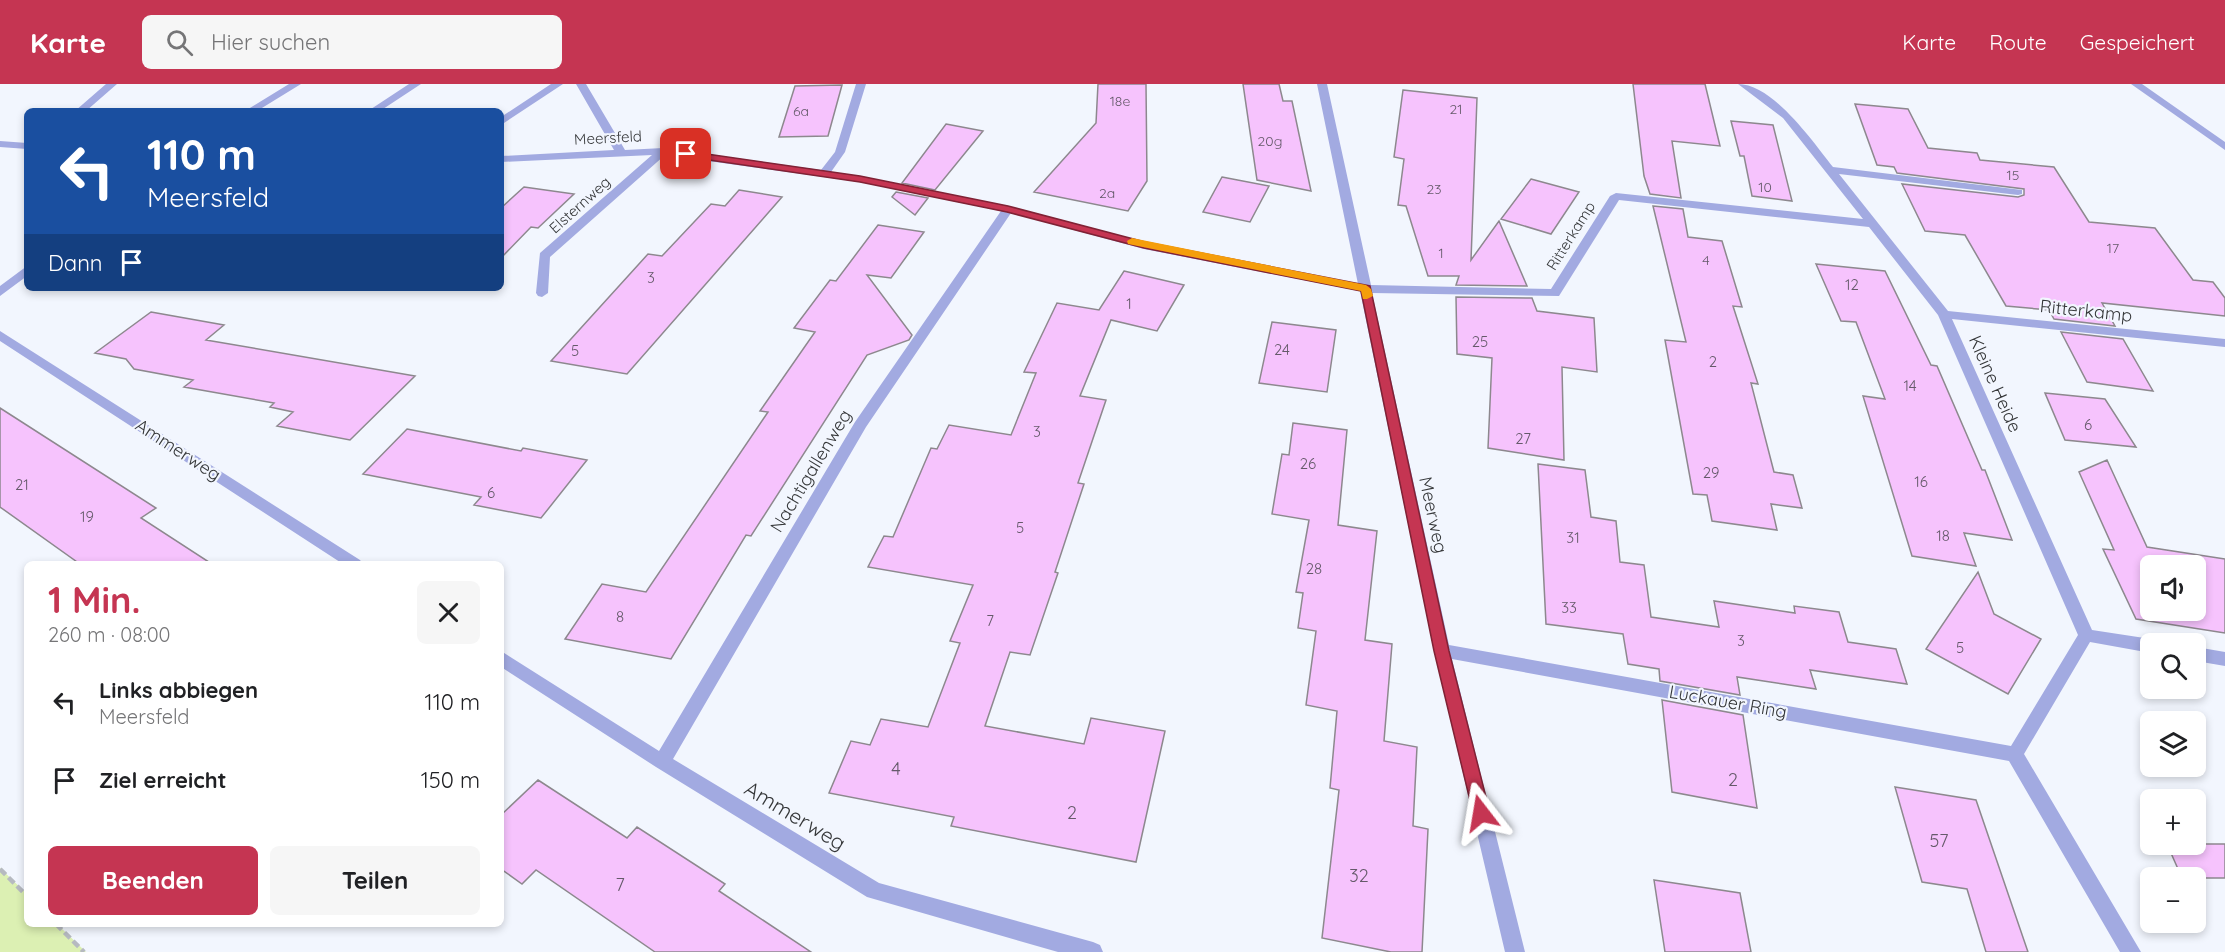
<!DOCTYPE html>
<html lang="de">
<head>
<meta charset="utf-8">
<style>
	body { margin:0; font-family:Quicksand,sans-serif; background:#f6f6f6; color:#202124; height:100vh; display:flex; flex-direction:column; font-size:22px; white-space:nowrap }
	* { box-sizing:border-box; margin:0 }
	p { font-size:20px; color:#757577 }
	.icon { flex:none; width:33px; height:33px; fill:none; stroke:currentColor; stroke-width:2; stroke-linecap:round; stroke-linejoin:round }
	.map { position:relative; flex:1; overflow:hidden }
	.sheet { position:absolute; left:24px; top:477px; width:480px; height:366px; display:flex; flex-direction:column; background:#fff; border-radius:9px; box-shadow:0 3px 9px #0003 }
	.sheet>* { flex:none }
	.top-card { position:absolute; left:24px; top:24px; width:480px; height:183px; border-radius:9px; box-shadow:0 3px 9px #0003; background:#1a4fa0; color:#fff; overflow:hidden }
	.tools { position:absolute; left:2140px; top:471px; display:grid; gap:12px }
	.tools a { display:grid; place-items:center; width:66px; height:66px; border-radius:9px; background:#fff; box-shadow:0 3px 9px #0003; font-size:30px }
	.pin { position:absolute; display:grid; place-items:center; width:51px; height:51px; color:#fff; margin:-26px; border-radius:12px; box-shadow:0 3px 9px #0006 }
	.me { position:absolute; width:66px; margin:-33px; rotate:346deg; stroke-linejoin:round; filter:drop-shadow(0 0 4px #0008) }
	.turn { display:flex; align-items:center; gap:21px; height:126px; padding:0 24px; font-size:27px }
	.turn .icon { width:78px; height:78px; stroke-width:2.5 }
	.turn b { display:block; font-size:42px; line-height:51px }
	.then { display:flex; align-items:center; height:57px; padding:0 24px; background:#0003; gap:12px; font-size:22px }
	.round { display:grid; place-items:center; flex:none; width:63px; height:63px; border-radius:9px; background:#f6f6f6 }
	.head { display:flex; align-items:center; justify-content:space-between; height:102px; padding:0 24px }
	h1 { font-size:36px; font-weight:800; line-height:45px; color:#c53552 }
	.cta { display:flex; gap:12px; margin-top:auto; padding:12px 24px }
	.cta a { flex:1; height:69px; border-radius:9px; background:#c53552; color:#fff; font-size:24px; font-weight:800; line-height:69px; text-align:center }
	.cta a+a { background:#f6f6f6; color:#202124 }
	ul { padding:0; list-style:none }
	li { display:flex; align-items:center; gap:18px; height:78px; padding:0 24px }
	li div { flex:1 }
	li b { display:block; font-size:22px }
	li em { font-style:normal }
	header { display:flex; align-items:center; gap:36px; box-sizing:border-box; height:84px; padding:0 30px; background:#c53552; color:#fff }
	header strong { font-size:28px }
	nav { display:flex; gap:33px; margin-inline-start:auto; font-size:21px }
	.search { width:420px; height:54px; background:#f6f6f6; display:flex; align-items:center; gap:15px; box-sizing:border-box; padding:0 21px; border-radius:9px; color:#757577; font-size:22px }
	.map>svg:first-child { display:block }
</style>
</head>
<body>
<header>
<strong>Karte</strong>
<div class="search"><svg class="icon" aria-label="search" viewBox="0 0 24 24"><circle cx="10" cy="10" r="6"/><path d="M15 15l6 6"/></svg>Hier suchen</div>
<nav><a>Karte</a><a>Route</a><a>Gespeichert</a></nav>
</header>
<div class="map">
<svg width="2225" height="868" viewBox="0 0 2225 868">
	<rect width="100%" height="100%" fill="#f2f6fe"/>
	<path fill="#dcf0b3" d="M0,784l27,26v30h30l29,28h-86z"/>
	<path fill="#f6c3fd" stroke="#8d888e" stroke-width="1.5" fill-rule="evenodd" d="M1098,0h48l1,97 -19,30 -94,-19 62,-69z
		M1243,0h36l4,17h9l19,90 -54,-11z
		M1633,0h72l15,62 -48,-5 9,57 -31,-4 -6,-18z
		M842,1l-14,51 -49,1 16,-51z
		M1403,6l74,8 -6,162 28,-39 28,65 -71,-1 3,-9h-31l-22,-70 -8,-1 6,-46 -10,-2z
		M1855,20l53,5 20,39 49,5 3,7 74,7 35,55 66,6 38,52 20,2 12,16v18l-123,-13 13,23 -61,-7 -5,-9 -43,-4 -41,-71 -40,-4 -23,-47 116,13 6,-2v-6l-127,-16 -3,-6 -17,-2z
		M1731,37l42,4 19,76 -40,-5 -8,-40h-4z
		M946,40l37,7 -48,59 -33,-7z
		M1222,93l47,9 -19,36 -47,-10z
		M1531,95l48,13 -28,42 -50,-15z
		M524,103l50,7 -36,34 -7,-1 -30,31v-50z
		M739,106l43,7 -155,177 -76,-13 97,-107 14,2 49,-52 14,2z
		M896,108l32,6 -13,17 -23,-18z
		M1653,122l30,3 5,28 34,4 20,66 -9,-1 25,78 -7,-1 23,89 19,3 9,33 -31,-4 6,26 -65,-9 -5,-26 -14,-1 -28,-154 21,2z
		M878,141l46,7 -33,46 -24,-3 45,60 -3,5 -42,15 -116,181 -5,-1 -75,124 -106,-20 37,-55 44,8 122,-180 -8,-1 55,-79 -21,-4 36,-48 6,1z
		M1816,180l69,7 46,94 6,1 45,104h3l27,70 -48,-7 12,33 -64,-10 -49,-160 22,3 -29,-77 -15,-1z
		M1124,187l60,14 -27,46 -46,-11 -31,76 26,4 -28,83 6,1 -29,88 3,1 -28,82 -20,-3 -25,74 99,18 7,-26 74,13 -29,131 -185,-36 3,-9 -125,-24 22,-52 19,4 11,-26 47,8 32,-84 -10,-2 23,-56 -105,-18 16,-31 9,1 38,-89 6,1 12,-24 62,10 25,-62 -12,-1 33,-69 42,7z
		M1456,213l76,1 5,13 57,7 3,54 -35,-5 2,93 -76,-12 4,-90 -35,-4z
		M151,228l73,13 -18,15 209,36 -65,64 -73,-14 16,-14 -23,-5 4,-4 -90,-16 9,-7 -59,-11 -8,-10 -31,-6z
		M1272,238l64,8 -9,62 -68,-9z
		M2061,248l62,7 30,52 -66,-9z
		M2045,309l60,6 31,48 -71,-7z
		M0,324l156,100 -15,10 71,46h-132l-80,-57z
		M1293,339l54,7 -9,95 39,6 -12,109 27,4 -8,97 33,6 -4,79 15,3 -6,123h-31l-69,-14 17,-148 -9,-2 7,-77 -31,-6 10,-74 -18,-3 5,-35 -7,-1 13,-72 -37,-6 10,-60 7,1z
		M407,345l114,22 2,-3 64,12 -46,58 -67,-13 7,-8 -118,-23z
		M2107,376l40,87 78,12v74l-89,-14 -33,-70 11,1 -35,-78zM2151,482h45v44h-45z
		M1538,380l47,6 6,47 25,4 4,41 24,3 7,52 68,10 -5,-26 81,12 -1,-7 45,6 9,30 48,7 11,35 -97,-14 6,19 -79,-12 3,18 -80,-14 -1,-12 -31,-5 -5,-30 -77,-10z
		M1978,488l16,42 47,25 -33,55 -82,-45z
		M1662,616l81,15 14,93 -85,-16z
		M538,696l89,58 10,-11 88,57 -6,7 92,61h-156l-119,-82 -14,14 -21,-15v-54z
		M1895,703l81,13 52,152h-42l-19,-63 -45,-7z
		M2167,760h58v34h-43z
		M1654,796l86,13 11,59h-86z"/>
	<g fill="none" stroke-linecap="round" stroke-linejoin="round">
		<path stroke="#b6bac0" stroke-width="4.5" stroke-dasharray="8 4" stroke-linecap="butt" d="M0,785l27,27
			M56,840l28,28"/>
		<path fill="#a2aae1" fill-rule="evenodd" d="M106,0h11l-31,27h-11z
			M289,0h12l-44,27h-12z
			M409,0h12l-41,27h-12z
			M551,0h12l-62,41v-8z
			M576,0h10l39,66 38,-2 158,22 14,-18 21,-68h10l-21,68 -14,20 177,34 137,36 213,42 -41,-200h10l44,201 180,4 59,-93 6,-3 247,26 -80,-101 -45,-34c35,0 75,58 95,83l189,23v4l-4,1 -179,-21 109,137 277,28v8l-273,-28 140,311 59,9 7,5h-7v9l-61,-11 -66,112 117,198h-21l-111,-191 -557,-102 73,293h-20l-71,-302 -74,-359 -216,-42 -133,-36 -145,214 -193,332 206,124 214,59 7,3 3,7h-45l-191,-55 -211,-130 -155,-100v-16l158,100 196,-329 146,-211 -141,-29 -195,-27 -115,102 -2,36 -6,4 -4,-1 -2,-3 4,-40 112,-98 -151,7v-6l113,-6zM1619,116l250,27 69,88 140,320 -67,111 -562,-101 -77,-352 187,3z
			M2131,0h11l83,58v8z
			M0,57l27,2v6l-27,-2z
			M27,182v10l-27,20v-10z
			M0,247l360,229 3,4h-20l-343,-223z
			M2196,563l29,5v14l-29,-5z"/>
	</g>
	<path fill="#c53552" stroke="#802235" stroke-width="1.5" d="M686,67l174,25 148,30 137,36 225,44 79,365 41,162 -3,5 -6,2 -6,-2 -2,-5 -39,-162 -73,-360 -217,-43 -137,-36 -147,-30 -178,-26v-4z"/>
	<path fill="#f59e0b" d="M1132,154l234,47 5,4 2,7 -6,3h-4l-2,-8 -233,-47 -1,-3z"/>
	<g text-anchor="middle" stroke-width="4.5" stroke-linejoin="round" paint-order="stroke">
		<g font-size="14" fill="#655a6a">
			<text x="1120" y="22">18e</text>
			<text x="1456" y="30">21</text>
			<text x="801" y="32">6a</text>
			<text x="1270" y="62">20g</text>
			<text x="2013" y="96">15</text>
			<text x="1765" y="108">10</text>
			<text x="1434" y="110">23</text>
			<text x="1107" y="114">2a</text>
			<text x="2113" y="169">17</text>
			<text x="1441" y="174">1</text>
			<text x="1706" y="181">4</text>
		</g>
		<g font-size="15" fill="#353739" stroke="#f2f6fe">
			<text transform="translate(608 54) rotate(-3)" y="5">Meersfeld</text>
			<text transform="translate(580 121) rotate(-42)" y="5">Elsternweg</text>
			<text transform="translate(1571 152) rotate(-58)" y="5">Ritterkamp</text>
		</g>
		<g font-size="15" fill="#655a6a">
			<text x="651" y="199">3</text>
			<text x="1852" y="206">12</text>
			<text x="1129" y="225">1</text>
			<text x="1480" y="263">25</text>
			<text x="1282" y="271">24</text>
			<text x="575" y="272">5</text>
			<text x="1713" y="283">2</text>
			<text x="1910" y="307">14</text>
			<text x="2088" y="346">6</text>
			<text x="1037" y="353">3</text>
			<text x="1523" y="360">27</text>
			<text x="1308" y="385">26</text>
			<text x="1711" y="394">29</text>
			<text x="1921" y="403">16</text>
			<text x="22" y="406">21</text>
			<text x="491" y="414">6</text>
			<text x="87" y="438">19</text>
			<text x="1020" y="449">5</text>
			<text x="1943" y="457">18</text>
			<text x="1573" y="459">31</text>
			<text x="1314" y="490">28</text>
			<text x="1569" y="529">33</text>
			<text x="620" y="538">8</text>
			<text x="990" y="542">7</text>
			<text x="1741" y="562">3</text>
			<text x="1960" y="569">5</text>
		</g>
		<g font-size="18" fill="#353739" stroke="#f2f6fe">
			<text transform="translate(2086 227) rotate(6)" y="6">Ritterkamp</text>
			<text transform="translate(1995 300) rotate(66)" y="6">Kleine Heide</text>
			<text transform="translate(178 366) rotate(33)" y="6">Ammerweg</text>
			<text transform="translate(811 387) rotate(-59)" y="6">Nachtigallenweg</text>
			<text transform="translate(1433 431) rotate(78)" y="6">Meerweg</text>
			<text transform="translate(1728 618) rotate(10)" y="6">Luckauer Ring</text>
		</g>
		<g font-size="18" fill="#655a6a">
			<text x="896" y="691">4</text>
			<text x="1733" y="702">2</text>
			<text x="1072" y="735">2</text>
			<text x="1939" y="763">57</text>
			<text x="1359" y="798">32</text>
			<text x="620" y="807">7</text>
		</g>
		<g font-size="21" fill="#353739" stroke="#f2f6fe">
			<text transform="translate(795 732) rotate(31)" y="7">Ammerweg</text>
		</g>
	</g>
</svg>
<div class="tools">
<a><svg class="icon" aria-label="sound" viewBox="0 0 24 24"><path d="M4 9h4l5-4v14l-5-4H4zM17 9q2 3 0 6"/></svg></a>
<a><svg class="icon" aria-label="search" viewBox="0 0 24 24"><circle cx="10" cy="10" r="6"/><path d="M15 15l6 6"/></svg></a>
<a><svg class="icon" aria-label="layers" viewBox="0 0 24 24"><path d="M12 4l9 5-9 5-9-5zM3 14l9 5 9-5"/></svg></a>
<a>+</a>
<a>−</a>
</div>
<div class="pin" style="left:686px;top:70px;background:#d93025"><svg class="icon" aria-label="arrive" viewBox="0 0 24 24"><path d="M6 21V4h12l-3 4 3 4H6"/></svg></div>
<svg class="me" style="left:1481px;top:729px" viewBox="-20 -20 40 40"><path d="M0-17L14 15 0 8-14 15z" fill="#c53552" stroke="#fff" stroke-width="4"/></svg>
<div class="top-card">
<div class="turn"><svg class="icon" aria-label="left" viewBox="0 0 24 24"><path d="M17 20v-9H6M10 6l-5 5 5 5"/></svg><div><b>110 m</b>Meersfeld</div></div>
<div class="then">Dann<svg class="icon" aria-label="arrive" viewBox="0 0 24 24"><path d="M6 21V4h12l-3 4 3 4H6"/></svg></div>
</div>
<section class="sheet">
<div class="head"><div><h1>1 Min.</h1><p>260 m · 08:00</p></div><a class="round"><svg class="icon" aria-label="close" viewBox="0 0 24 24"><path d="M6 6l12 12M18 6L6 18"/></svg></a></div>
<ul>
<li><svg class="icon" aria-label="left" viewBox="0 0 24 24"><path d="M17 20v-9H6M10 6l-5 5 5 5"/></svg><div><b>Links abbiegen</b><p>Meersfeld</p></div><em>110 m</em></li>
<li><svg class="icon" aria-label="arrive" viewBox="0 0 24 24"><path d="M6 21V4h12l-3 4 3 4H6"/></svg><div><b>Ziel erreicht</b></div><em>150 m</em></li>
</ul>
<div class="cta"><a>Beenden</a><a>Teilen</a></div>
</section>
</div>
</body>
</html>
